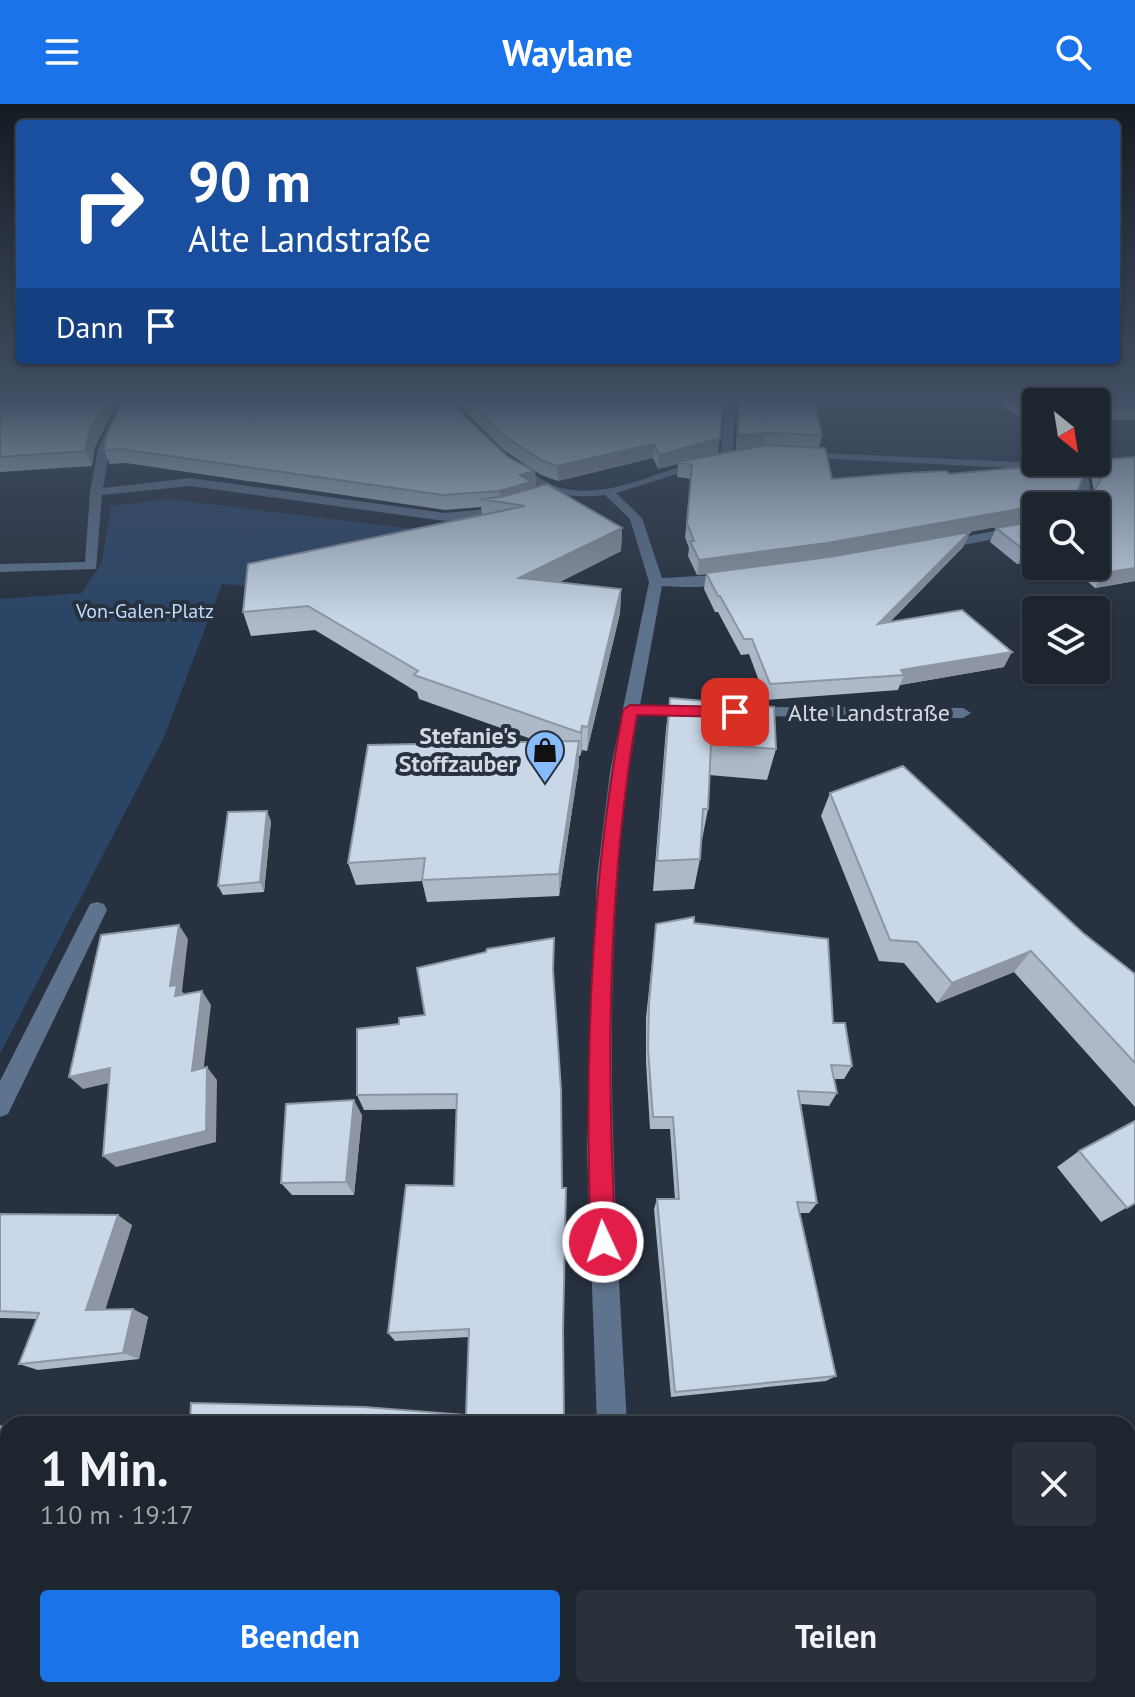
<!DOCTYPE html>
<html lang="de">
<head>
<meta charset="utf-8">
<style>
	body { margin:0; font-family:"PT Sans",sans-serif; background:#2a313b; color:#f1f3f6; height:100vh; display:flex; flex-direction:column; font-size:30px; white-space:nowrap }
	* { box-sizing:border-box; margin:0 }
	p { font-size:26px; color:#a0a5aa }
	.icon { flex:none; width:44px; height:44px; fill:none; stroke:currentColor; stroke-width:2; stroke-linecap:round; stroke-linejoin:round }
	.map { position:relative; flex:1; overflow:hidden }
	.side { position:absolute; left:0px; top:1312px; width:1136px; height:282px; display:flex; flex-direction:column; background:#1d252f; border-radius:24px 24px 0 0; box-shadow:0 2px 6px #0004,0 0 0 2px #3b424b }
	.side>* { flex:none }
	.banner { position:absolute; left:16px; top:16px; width:1104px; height:244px; border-radius:8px; box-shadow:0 2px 6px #0004,0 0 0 2px #3b424b; background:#1a4fa0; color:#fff; overflow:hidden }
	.needle { width:52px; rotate:150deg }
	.fabs { position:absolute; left:1022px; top:284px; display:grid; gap:16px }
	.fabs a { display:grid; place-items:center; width:88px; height:88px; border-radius:8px; background:#1d252f; box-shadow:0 2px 6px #0004,0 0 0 2px #3b424b; font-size:40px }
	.pin { position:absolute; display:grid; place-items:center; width:68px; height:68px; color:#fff; margin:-34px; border-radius:16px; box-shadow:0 4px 12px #0006 }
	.me { position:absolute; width:88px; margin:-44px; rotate:357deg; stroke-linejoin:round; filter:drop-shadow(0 0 6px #0008) }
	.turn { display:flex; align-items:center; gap:28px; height:168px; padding:0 40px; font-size:36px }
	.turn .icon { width:104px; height:104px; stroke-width:2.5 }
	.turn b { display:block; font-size:56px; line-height:68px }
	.then { display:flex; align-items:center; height:76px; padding:0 40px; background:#0003; gap:16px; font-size:30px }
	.round { display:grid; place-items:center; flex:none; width:84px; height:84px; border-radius:8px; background:#2a313b }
	.head { display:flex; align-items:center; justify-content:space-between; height:136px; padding:0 40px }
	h1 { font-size:48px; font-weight:800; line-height:60px }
	.cta { display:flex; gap:16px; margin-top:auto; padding:16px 40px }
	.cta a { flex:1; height:92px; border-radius:8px; background:#1a73e8; color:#fff; font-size:32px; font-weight:800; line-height:92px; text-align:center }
	.cta a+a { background:#2a313b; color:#f1f3f6 }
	header { display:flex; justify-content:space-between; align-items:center; height:104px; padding:0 40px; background:#1a73e8; color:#fff; font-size:36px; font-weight:800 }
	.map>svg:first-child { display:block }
</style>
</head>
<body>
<header><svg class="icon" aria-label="menu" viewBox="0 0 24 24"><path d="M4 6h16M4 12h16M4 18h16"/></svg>Waylane<svg class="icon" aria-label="search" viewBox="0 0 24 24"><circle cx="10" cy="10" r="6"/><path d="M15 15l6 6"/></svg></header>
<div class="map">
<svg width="1135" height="1593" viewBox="0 0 1135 1593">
	<rect width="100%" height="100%" fill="#27313f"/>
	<path fill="#2b4567" d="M169,395l253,31 -166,57 -34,-3 -58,153 -164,317v-455l82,-6 20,-31 9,-56z"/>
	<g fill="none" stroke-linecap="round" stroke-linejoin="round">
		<path fill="#5e738d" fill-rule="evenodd" d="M122,296h10l-22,48 -7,40 87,-10 255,35 63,-6 6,4 -6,4 -63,6 -255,-35 -88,9 -6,74 -96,3v-8l85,-2 5,-70 8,-44z
			M725,296h10l-2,56 -6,3 -6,-3z
			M800,348l280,13 55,-6v6l-48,6 4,21 -6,14h-12l6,-14 -4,-21 -279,-14 -2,-2z
			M705,355l6,3 -2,2 -93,29 26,25 20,60c15,0 70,-6 77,-1 -18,13 -55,10 -77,9l-22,119 55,1 8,5 -8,5 -57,-1c-42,231 -24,476 -11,709h-30l-10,-274 10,-273 13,-105 39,-190 -19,-63 -25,-24c-38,5 -70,-4 -98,-31l10,-2c15,10 31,24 49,27 46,9 95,-19 139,-30z
			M1036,419v8l-94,18 -7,-4 7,-4z
			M747,603l216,1 8,5 -8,5 -222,-2v-8z
			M97,798l7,2 3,6 -99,204 -8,3v-36l90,-177z
			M606,1586h36l1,7h-36z"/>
	</g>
	<path fill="#adb9c8" d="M0,296h118l-23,47 -3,19 -92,6z
		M123,296l385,57 27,14 1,15 -4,2 90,40 -1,23 -63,32 63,6 -1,24 -33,138 -5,-1 -2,6h-1v8l-20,132 -132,6 -5,-21 -66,4 -8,-22 192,-121 -121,-43 -2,-7 -102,-62 -64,6 -8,-24 239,-97 -1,-8 -36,3 -319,-47 -16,1 -6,-14z
		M454,296h269l-5,53 -25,6 56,-11 -13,2 2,-50h76l8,35 -3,13 13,31 117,-5 143,21 2,-3 -3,-18 7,-14 37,121 -40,7 -9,-8 -11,2 -18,-16h39v-60h-60v14h-1l-72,13 7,-1 -7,15 -73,75 114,45 -104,18 -2,5 -132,10 -17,-46 -8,1 -23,-43h-3l-11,-23 2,-15 -9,1 -9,-19 1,-8 -4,-11 6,-58 -14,-2 1,-13 -20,5 -5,-11 -95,23 -17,-6 -39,-26z
		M994,296h141v20l-39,-1v-17h-60v15l-19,-1 -7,-6 -6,-1z
		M1036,417v40l-19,3 -27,-22 6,-14z
		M670,594l106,51 -9,31 -58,-5 -1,34 -6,31h-1l-1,19 -6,30 -41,2 13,-162z
		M830,689l253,140 52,41v133l-121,-135 -77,31 -33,-40 -25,-2 -58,-145z
		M271,717l-7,71 -41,3 -5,-9z
		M694,819l139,100 19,43 -8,13h-10l3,14 -8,13 -28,-2 16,99 -8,10h-9l36,163 -10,5 -155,16 -17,-188 3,-10h18l-5,-70h-20l-4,-67v-44l10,-94z
		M554,834v43l10,356 -98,78 3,-78 -74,4 -7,-8 66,-147 3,-77 -93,1 -7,-15 42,-71 26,-9z
		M362,1011l-8,80h-62l-11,-12z
		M1079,1047l56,52 -34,19 -44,-55z
		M0,1113l132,8 -27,84h28l15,8 -9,42 -101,11 -19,-6 17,-45 -36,-1z
		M768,1586h232l2,7h-109l-1,-4 -18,4h-105z
		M389,1588h126l61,5h-193z"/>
	<path fill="#8d96a2" d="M106,296h12l-23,47 -3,19 -7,-15 4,-19z
		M766,329l-3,14 -27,3 2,-15z
		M720,334l-2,15 -37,10 -3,-1v2l-20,5 1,-14z
		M654,340l-1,14 -95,23 -1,-15z
		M535,367l1,15 -4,1v10l-32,5 -1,-11 21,-16z
		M1036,403l-1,13 -211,38 -127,17 2,-15z
		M622,424l-1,23 -101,51 -1,-24z
		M970,428l-7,15 -90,92 5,-15z
		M1036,444v13l-19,3 7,-14z
		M1094,462l-8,14 -11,2 8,-15z
		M1135,464v13l-40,7 8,-15z
		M621,485l-1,24 -33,138 1,-24z
		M1012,548l-8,15 -104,18 4,-10 -3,-5z
		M582,622v24l-2,6 1,-23z
		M579,637v23l-20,132v-22z
		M267,707l4,10 -7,71 -4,-10z
		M179,821l9,14 -6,52 5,7 -2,11 -15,-23z
		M1031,847l-17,21 -77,31 15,-20z
		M202,887l9,14 -9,78 -10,-12z
		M207,963l10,13 -1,62 -100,25 -13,-11z
		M110,964l12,12 -39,9 -14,-12z
		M354,996l8,15 -8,80 -8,-13z
		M118,1111l14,10 -29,92 -17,-7z
		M133,1205l15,8 -9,42 -16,-6z
		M0,1321l8,2v41l-8,1z
		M8,1462v81l-8,25v-82z"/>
	<path fill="#c9d7e8" stroke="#8d96a2" stroke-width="2" d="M0,296h106l-17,32 -4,19 -85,6z
		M123,296h324l61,57 27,14 -15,4 11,7 -32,9 -56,4 -323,-46 -16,1 3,-16z
		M466,296h257l-3,38 -61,17 -5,-11 -97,22 -16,-6 -40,-26z
		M740,296h74l8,35 -56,-2 -28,2z
		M1020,296h115v7l-39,-2v-3h-60v1h-14z
		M766,341l59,3 7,31 73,-6 41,-2 3,3 131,-12 3,15 -6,15 15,3 9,-16 -3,-19 37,-3v111l-32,5 -8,-7h1v-60h-60l-209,37 -128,17 -9,-19h4l-7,-18 5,-58 -14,-3z
		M547,380l75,44 -103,50 102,11 -33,138 -6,-1 -1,7 -167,-58 4,-4 -110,-65 -65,6 5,-48 277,-58 -44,-7 20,-2z
		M1036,417v27l-12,2 -28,-22z
		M970,428l-92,92 84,-14 50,42 -111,18 3,5 -134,9 -18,-45h-8l-24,-43h-2l-12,-23 123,-16z
		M670,594l104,9 2,42 -65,-5 -3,65h-5l-3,50 -43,2z
		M579,637l-20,133 -137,6 3,-22 -77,5 20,-118z
		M903,662l180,167 52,41v89l-104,-112 -79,32 -35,-41 -27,-2 -60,-147z
		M267,707l-7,71 -42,4 10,-74z
		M694,813v6l134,16 5,84h12l7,43 -21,-1 6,28 -39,-2 19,112 -20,-1 39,174 -161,16 -18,-193h22l-6,-82h-20l-5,-68 1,-45 7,-80z
		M179,821l-9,61 7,-1 -2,11 27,-5 -10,80 15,-4 -1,64 -103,25 7,-88 -41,9 32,-142z
		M554,834l-1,32 8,120 1,98h4l-3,141 1,95h-374l1,-21 173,4 102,8 3,-86 -81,4 18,-148 48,1 3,-92 -100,1v-66l42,-5v-6l26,-3 -8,-47 69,-16 1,-3z
		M354,996l-8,82 -65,1 5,-79z
		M1135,1017v82l-8,5 -48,-57z
		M1,1110l117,1 -32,95 47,-1 -10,44 -104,11 20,-51 -39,-2v-94z
		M0,1364h8v98l-8,24z
		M515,1586h59v7h-59z
		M778,1586h126l-30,7h-94z
		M909,1586h91l2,7h-91z"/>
	<linearGradient id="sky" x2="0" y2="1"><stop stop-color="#151b23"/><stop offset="0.57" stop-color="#414e63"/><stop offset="1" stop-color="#414e63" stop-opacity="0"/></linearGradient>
	<rect width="1135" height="519" fill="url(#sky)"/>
	<path fill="#e11d48" stroke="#92132f" stroke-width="2" d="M630,601l105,2 8,5 -8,5 -98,-2c-30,170 -31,355 -21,527l-4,8 -9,4 -8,-4 -4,-8c-7,-176 -1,-359 32,-532z"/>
	<defs>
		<g id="shop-pin" transform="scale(2)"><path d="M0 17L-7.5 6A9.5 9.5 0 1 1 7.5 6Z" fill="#87bbfc" stroke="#27313f"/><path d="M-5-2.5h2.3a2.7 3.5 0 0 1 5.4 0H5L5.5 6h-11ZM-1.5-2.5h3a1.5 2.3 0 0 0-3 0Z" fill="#111"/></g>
	</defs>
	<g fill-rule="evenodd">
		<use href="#shop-pin" x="545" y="646"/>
	</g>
	<g text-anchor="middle" stroke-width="8" stroke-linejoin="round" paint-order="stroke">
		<g font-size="20" fill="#c3ddff" stroke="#27313f">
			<text x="145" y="514">Von-Galen-Platz</text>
		</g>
		<g font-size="24" fill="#d2d9e1" stroke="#27313f">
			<text x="869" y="617">Alte Landstraße</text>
		</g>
		<g font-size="24" font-weight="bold" fill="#d2d9e1" stroke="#27313f" text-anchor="end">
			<text x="517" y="640">Stefanie's<tspan x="517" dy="28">Stoffzauber</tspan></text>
		</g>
	</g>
</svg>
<div class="fabs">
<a><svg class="needle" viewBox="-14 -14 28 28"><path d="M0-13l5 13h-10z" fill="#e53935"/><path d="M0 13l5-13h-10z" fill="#a0a5aa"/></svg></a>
<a><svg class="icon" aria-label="search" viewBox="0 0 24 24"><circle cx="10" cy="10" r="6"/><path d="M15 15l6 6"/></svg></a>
<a><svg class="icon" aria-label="layers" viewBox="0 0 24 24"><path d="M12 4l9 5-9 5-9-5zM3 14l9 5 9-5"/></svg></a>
</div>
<div class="pin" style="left:735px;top:608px;background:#d93025"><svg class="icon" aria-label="arrive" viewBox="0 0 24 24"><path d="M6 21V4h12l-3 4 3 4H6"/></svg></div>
<svg class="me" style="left:603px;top:1138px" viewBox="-20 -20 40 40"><circle r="17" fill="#e11d48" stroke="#fff" stroke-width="3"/><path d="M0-11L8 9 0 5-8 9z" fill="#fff"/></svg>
<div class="banner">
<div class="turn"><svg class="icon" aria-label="right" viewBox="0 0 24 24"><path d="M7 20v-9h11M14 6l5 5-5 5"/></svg><div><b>90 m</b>Alte Landstraße</div></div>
<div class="then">Dann<svg class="icon" aria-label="arrive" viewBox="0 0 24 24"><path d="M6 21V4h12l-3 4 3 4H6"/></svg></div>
</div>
<section class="side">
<div class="head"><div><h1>1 Min.</h1><p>110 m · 19:17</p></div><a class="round"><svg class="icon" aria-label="close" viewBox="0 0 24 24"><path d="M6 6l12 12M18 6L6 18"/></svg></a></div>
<div class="cta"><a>Beenden</a><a>Teilen</a></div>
</section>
</div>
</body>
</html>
